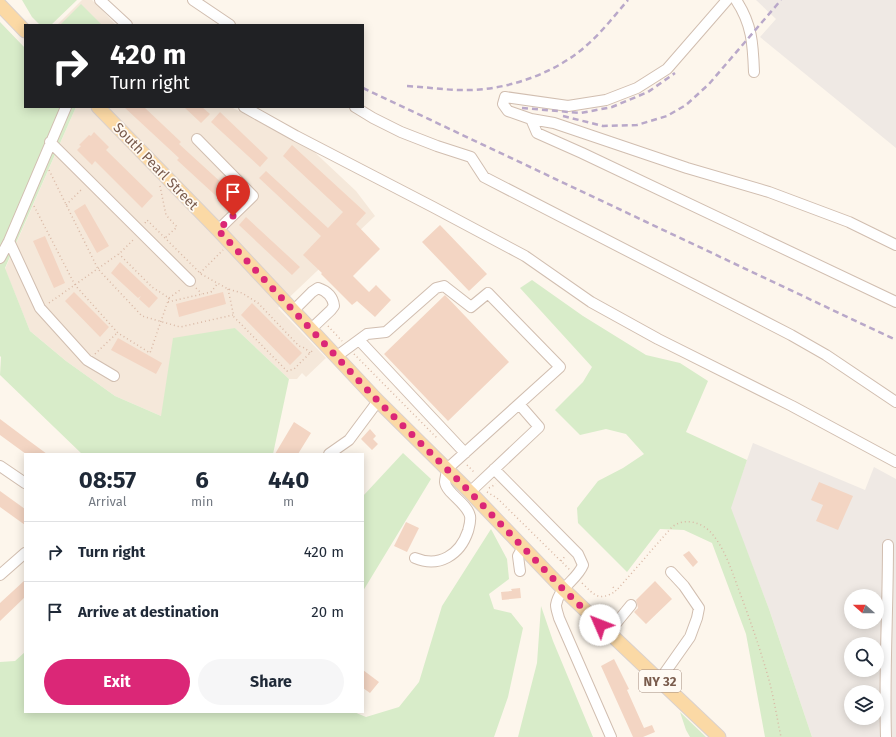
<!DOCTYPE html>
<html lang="en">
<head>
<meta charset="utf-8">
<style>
	body { margin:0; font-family:"Fira Sans",sans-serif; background:#f6f6f7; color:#1f2937; height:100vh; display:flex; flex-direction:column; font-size:15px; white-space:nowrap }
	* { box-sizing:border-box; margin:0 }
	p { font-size:13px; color:#747a83 }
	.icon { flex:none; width:22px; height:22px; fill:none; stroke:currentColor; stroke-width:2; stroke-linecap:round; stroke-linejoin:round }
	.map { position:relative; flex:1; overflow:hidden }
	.sheet { position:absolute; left:24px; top:453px; width:340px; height:260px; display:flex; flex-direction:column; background:#fff; border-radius:0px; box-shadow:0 2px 10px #0003 }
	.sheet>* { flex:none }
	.guide { position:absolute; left:24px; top:24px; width:340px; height:84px; border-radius:0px; box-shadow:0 2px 10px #0003; background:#202124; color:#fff; overflow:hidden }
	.needle { width:26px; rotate:291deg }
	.controls { position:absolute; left:844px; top:589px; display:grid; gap:8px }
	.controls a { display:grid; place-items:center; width:40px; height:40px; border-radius:50%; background:#fff; box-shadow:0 2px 10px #0003; font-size:20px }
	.pin { position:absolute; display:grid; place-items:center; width:34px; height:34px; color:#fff; margin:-41px -17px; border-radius:50% 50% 50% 0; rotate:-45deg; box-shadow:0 0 4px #0007 }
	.pin .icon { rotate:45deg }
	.me { position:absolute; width:44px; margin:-22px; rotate:314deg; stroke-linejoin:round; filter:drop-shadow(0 0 3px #0008) }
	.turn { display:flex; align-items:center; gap:14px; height:84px; padding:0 20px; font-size:18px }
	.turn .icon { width:52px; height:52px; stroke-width:2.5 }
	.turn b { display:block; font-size:28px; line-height:34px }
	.eta { display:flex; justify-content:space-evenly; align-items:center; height:68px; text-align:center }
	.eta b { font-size:24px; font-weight:700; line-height:28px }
	.action { display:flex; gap:8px; margin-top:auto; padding:8px 20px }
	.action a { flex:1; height:46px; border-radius:24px; background:#db2777; color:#fff; font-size:16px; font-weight:700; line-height:46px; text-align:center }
	.action a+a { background:#f6f6f7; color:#1f2937 }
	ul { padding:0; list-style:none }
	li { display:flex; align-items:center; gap:12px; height:60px; padding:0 20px; border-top:1px solid #e0e1e3 }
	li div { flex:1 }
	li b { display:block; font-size:15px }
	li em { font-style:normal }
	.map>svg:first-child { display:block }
</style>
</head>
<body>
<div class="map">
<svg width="896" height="737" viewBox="0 0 896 737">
	<rect width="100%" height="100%" fill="#fdf6ec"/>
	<path fill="#f5e8da" d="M82,0h10l24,25h-59z
		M76,107h155l78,40 47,44 19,25 -97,92 48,50 -20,19 -4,-4 -5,6h-8l-54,-51 -74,88 -46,-20 -49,-35 -36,-30 -25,-62z"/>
	<path fill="#efe9e4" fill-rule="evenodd" d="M756,0h140v148l-136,-111 16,-18z
		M753,443l112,47 9,-23 22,12v258h-84l-43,-128 -39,-101zM851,596h26v26h-26zM851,644h26v26h-26zM851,692h26v26h-26z"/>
	<path fill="#d8ecc9" d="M22,0h55l-26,25h-11l-8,-8z
		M81,4l21,21h-42z
		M0,22l25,26v59h51l-71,161 25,63 36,30 49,35 46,20 12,-78 62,-10 54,51 -16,75h-191l-82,-79 1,-18 -1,-1z
		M532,280l51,36 63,39 34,8 28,18 -22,51 61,28 -16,48 38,101 43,128h-47l-19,-103 -34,-91 -28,-13 -24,-1 -33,43 -49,-49 -1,-15 21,-27 25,-13 21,-14 -18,-20 -20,-5 -26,6 -25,-25 28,-28 9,-15 -72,-79z
		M403,453l28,26 -68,112v-95z
		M491,529l16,30 2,20 -20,15 5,15 17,4 12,15 -15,69 -14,40h-494v-75l15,-1 10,-9v60h329l12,5 33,-10 20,-25 23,-76z
		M541,606l12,35 40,96h-75l19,-74z
		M680,712l26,25h-16l-4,-7z"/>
	<path fill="#f3d5c3" d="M124,107h20l37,35 -2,2 57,52 -9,10 -50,-46 2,-2z
		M184,107h18l8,7 -9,9z
		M220,112l48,46 -8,9 -49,-45z
		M94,132l15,15 -3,3 47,46 -11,12 -47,-47 -3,4 -15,-15 4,-4 -2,-1 10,-10 2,1z
		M292,145l74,68 -10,11 24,25 -27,27 16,16 7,-7 15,15 -16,17 -18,-16 -5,4 -31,-31 1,-1 -19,-18 18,-19 -62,-58 7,-7 62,57 15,-16 -60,-56z
		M85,204l24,42 -12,7 -23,-42z
		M246,217l54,50 -8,8 -53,-50z
		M440,225l47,49 -18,17 -47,-49z
		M45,236l20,47 -11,5 -21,-47z
		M120,262l38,36 -9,10 -10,-9 2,-3 -3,2 -27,-25z
		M74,292l35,35 -9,10 -35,-36z
		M223,292l3,12 -47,13 -3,-13z
		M445,295l64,67 -61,59 -64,-67z
		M252,303l50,50 -12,12 -49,-50z
		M118,338l44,25 -6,11 -45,-24z
		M0,419l28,21 19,14h-21l-26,-19z
		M294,422l17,11 -13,21h-23z
		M370,429l6,7 -3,3 5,5 -6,6 -11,-11z
		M819,482l34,14 -15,34 -22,-9 7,-16 -12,-5z
		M0,491l25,18v16l-25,-18z
		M406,522l13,6 -12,24 -13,-6z
		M689,551l9,11 -5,5 -10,-12z
		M25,580v17l-25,24v-18z
		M655,581l17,18 -26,25 -12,-12 4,-4 -2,-8z
		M520,588l1,10 -19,2 -1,-8 11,-1 -1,-2z
		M614,659l15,30 -2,1 17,38 8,-3 3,7 -12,5h-10l-32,-71z
		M363,670l16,12 -9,11 -7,-5z"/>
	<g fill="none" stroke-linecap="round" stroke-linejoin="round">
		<g stroke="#d1beb0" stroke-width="12">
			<path id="minor" d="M100,0l27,25
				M193,0l37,25
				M727,0l-60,69 -30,19 -31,12 -38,6 -63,-9 -2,7 5,7 23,8 6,14 45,20 314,149
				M736,0c16,24 17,44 18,72
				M244,107l52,29 137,71 92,49 66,46 67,37 134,67 104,56
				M355,107l18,11 28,14 36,14 34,11 13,20 307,158 35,20 70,47
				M531,119l23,4 133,45 82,24 80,30 47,23
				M197,139l56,57 -35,34
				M50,142l140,139
				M9,241l31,67 47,52 27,16
				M0,258l9,-17 57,-134
				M294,310l18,-18 6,-4c9,3 15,9 16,18l-3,4 -20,19
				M359,340l106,113
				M337,356l30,-22 19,-2 50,-44 8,-2 27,21 17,-14 72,74 -113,102c0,4 -2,9 -2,13 1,11 22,21 25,34 1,5 -1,11 -2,15 -8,24 -29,37 -53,27
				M329,454l20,-14 29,-39
				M0,466l25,17
				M494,469l84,85 5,11c-6,15 -24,22 -27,40 0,4 2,9 3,13l52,119
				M470,492l69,-65 -20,-23
				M520,571l-2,-15 5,-9
				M0,575l25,-22
				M608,633l23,-28
				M659,681l31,-44 7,-19 2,-10 -15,-22 -13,-14
				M886,737c-2,-64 2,-128 2,-192"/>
		</g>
		<g stroke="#dad1cd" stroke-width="15">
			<path id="major" d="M0,5l25,26
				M98,107l120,123 158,169 94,93 93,97 156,148"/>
		</g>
		<path stroke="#d9b8a5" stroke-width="1.5" stroke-dasharray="1 3" stroke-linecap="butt" d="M49,170l49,99 44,47 38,11 53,-12
			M160,186l6,29 11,12 -12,11
			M66,205l17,-17
			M34,206l41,79 43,48 32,20 19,-55 -17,-11 -33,-33
			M145,223l2,-3 54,54 27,15 14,4 16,10 41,43 6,2 5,5
			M200,273l23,-23
			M196,288l6,6
			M228,289l6,28 53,54 7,-2 20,-20
			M169,298l11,-8
			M168,302l43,-10 7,-9
			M49,303l71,-50 15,-15
			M328,326l14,15
			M95,354l22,-21
			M354,354l83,84
			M467,465l8,8
			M489,488l7,-4
			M487,492l10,6 73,72
			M561,561l5,-6
			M582,583c12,12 17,19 34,8
			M613,587l3,4 56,-64c9,-7 20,-7 31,-1 17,10 28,42 34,59 12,32 23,63 32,95 5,19 8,38 12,57"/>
		<use href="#minor" stroke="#fff" stroke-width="10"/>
		<use href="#major" stroke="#fbd9a5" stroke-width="13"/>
		<path stroke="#b9a8c9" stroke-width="2.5" stroke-dasharray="6 4" stroke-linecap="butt" d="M407,86c19,1 37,4 56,4 42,1 92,-16 124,-45 15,-13 28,-30 41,-45
			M363,88l533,252
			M522,108l59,5 31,-6 36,-15 27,-19
			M563,116l40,10 34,-1 30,-9 19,-11 23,-21 72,-84"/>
	</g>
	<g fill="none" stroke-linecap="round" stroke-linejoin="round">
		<path stroke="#db2777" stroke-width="7" stroke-dasharray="0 12.6" d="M233,216l-15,14 158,169 94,93 93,97 37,36"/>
	</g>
	<g text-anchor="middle" stroke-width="3.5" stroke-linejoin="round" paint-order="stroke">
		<rect fill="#fffaf3" stroke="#a28b7f" stroke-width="1" x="639" y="670" width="42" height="22" rx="3"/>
		<g font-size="13" font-weight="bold" fill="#7a5c4d">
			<text x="660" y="686">NY 32</text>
		</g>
		<g font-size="14" fill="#7a5c4d" stroke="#fffaf3">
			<text transform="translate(156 166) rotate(46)" y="5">South Pearl Street</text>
		</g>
	</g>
</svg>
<div class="controls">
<a><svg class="needle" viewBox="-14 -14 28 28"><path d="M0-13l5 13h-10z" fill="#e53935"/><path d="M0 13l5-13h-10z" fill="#747a83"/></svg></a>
<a><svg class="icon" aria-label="search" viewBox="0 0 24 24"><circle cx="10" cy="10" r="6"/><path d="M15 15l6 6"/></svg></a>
<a><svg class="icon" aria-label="layers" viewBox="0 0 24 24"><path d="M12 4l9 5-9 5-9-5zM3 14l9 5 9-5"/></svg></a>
</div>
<div class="pin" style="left:233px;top:216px;background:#d93025"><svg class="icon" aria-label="arrive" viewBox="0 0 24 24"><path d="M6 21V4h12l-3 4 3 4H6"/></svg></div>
<svg class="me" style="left:600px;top:625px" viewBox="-20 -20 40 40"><circle r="19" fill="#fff"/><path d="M0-13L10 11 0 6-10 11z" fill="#db2777"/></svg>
<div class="guide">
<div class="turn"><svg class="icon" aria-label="right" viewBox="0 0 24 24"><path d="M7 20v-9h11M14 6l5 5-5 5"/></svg><div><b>420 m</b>Turn right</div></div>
</div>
<section class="sheet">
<div class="eta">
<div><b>08:57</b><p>Arrival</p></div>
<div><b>6</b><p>min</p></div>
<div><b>440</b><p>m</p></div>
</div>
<ul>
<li><svg class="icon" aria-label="right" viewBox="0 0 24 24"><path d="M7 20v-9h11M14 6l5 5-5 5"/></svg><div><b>Turn right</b></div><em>420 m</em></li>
<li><svg class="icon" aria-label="arrive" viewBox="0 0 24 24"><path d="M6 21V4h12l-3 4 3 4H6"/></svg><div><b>Arrive at destination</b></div><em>20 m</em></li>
</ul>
<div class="action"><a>Exit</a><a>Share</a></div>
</section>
</div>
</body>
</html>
